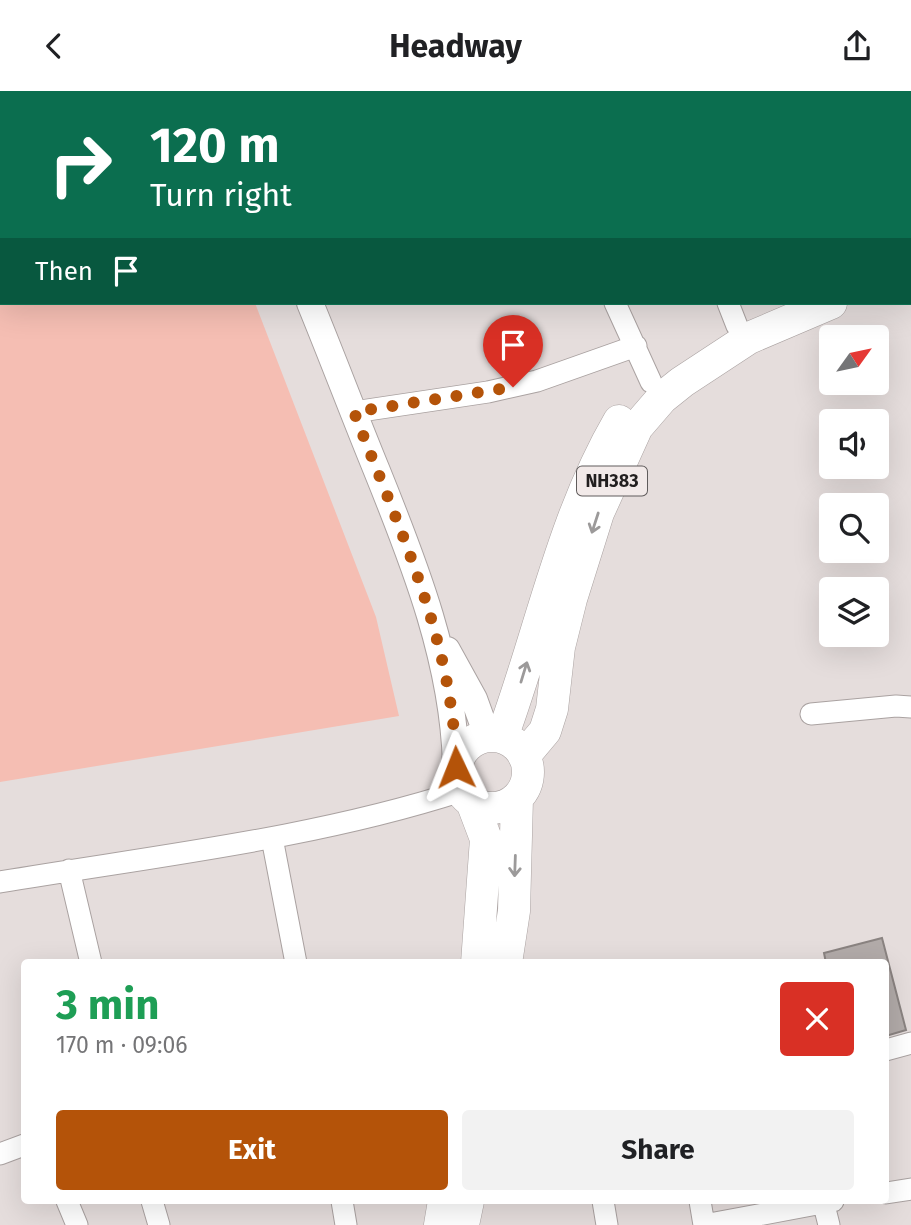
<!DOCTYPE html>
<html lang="en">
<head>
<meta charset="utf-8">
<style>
	body { margin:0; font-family:"Fira Sans",sans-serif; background:#f2f2f2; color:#202124; height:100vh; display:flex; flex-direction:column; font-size:26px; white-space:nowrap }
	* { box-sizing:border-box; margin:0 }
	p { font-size:23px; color:#757577 }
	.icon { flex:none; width:38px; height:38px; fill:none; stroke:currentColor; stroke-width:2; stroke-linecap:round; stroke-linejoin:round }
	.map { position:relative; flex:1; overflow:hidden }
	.side { position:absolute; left:21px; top:868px; width:868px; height:245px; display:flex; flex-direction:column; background:#fff; border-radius:7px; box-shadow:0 7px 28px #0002 }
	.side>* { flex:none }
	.banner { position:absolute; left:0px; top:0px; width:912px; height:214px; box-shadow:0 7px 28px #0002; background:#0b6e4f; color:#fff; overflow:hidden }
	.needle { width:46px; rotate:57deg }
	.controls { position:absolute; left:819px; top:234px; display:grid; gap:14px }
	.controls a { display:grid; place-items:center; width:70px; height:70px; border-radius:7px; background:#fff; box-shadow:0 7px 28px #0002; font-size:35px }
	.pin { position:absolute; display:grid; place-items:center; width:60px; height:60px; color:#fff; margin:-72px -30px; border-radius:50% 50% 50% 0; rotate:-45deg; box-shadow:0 0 7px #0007 }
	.pin .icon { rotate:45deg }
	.me { position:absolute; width:77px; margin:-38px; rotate:358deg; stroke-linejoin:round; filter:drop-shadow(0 0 5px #0008) }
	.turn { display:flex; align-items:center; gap:24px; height:147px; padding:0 35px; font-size:32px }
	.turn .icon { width:91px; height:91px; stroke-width:2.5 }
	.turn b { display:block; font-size:49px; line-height:60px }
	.then { display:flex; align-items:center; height:66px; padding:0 35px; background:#0003; gap:14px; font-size:26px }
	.round { display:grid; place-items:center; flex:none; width:74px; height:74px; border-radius:7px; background:#f2f2f2 }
	.overview { display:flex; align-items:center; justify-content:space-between; height:119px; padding:0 35px }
	h1 { font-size:42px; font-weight:700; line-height:52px; color:#1e9e55 }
	.primary-button { display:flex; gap:14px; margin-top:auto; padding:14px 35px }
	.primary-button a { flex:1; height:80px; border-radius:7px; background:#b45309; color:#fff; font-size:28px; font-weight:700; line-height:80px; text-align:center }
	.primary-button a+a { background:#f2f2f2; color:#202124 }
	header { display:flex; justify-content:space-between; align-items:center; height:91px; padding:0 35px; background:#fff; font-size:32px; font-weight:700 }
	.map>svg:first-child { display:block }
</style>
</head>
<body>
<header><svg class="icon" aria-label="back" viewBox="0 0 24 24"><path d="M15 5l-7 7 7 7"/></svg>Headway<svg class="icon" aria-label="share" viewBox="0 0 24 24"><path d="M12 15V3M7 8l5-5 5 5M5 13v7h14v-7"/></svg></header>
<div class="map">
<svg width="911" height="1134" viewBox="0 0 911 1134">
	<rect width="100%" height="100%" fill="#e5dddc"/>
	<path fill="#f5beb3" d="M0,0h174l1,2h-173v210h253l121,314 23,99 -399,66z"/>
	<path fill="#b2aba9" stroke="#8a8381" stroke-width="2" d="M882,847l24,92 -20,6v-73h-60l-2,-10z"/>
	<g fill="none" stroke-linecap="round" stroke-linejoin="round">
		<g stroke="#aaa2a1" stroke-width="23">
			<path id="minor" d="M372,0v2
				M514,0l1,2
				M339,2l6,-2
				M615,212l36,79
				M728,212l9,23
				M354,321l134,-20 49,-11 99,-35
				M811,623l85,-8 15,1
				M272,747l24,125
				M69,779l22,93
				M0,791c154,-26 312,-43 461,-91
				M886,959l25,-7
				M0,1063l24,-9
				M886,1102l25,-4
				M67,1110l10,24
				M152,1110l7,24
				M342,1110l4,24
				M603,1110l4,24
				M700,1110l4,24
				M823,1110l6,24
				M704,1134l129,-24"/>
		</g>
		<g stroke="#aaa2a1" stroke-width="28">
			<path id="major" d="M224,0l1,2
				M310,212c23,56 44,112 67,168 38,94 77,193 79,296
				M447,559l27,49 13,36"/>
		</g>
		<g stroke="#aaa2a1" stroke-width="33">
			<path id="highway" d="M910,159h1
				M456 681a36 36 0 1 1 72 0a36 36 0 1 1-72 0Z
				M502,646c39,-106 60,-218 117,-316
				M524,665l21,-25 7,-22 7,-62 12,-48 27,-86 39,-86 25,-29 20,-16 67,-44 82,-35
				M472,711l14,37 -9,124
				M506,872l8,-52 3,-113
				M440,1134l4,-24
				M463,1134l5,-24"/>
		</g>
		<use href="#minor" stroke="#fff" stroke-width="21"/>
		<use href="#major" stroke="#fff" stroke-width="26"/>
		<use href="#highway" stroke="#fff" stroke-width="32"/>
	</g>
	<defs><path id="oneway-shaft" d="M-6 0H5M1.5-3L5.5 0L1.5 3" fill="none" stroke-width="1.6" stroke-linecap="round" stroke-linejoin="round" transform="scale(1.75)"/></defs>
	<g stroke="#9c9a9a">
		<use href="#oneway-shaft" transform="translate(595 432) rotate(108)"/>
		<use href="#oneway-shaft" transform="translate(524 581) rotate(-73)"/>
		<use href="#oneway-shaft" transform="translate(515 775) rotate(92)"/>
	</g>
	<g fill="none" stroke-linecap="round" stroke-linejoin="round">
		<path stroke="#b45309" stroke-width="12" stroke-dasharray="0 21.6" d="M456,676c-2,-124 -58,-241 -102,-355l159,-25"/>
	</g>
	<g text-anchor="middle" stroke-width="5" stroke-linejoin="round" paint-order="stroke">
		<rect fill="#f2eae9" stroke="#605c5c" stroke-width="2" x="577" y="375.5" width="70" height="29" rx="5"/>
		<g font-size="18" font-weight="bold" fill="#221f1f">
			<text x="612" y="396">NH383</text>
		</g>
	</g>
</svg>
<div class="controls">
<a><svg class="needle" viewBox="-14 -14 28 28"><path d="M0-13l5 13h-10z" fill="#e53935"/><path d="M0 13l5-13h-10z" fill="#757577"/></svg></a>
<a><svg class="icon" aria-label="sound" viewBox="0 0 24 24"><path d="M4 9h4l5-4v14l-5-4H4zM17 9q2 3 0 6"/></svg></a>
<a><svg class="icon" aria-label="search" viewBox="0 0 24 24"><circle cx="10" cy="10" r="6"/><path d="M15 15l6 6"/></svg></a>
<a><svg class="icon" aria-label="layers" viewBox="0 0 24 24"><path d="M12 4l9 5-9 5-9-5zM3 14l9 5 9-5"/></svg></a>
</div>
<div class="pin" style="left:513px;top:296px;background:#d93025"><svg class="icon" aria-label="arrive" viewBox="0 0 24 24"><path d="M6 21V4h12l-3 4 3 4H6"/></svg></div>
<svg class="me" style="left:456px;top:676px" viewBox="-20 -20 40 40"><path d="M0-17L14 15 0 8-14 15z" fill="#b45309" stroke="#fff" stroke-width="4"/></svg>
<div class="banner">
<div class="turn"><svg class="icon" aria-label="right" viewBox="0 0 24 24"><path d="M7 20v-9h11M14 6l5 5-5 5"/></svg><div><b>120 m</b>Turn right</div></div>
<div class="then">Then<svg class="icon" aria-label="arrive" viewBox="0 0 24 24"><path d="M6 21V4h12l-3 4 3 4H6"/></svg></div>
</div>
<section class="side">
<div class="overview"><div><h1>3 min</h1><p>170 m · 09:06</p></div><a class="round" style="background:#d93025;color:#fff"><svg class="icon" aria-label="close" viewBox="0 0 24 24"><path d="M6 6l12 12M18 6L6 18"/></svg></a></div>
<div class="primary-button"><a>Exit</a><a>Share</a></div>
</section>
</div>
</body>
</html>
